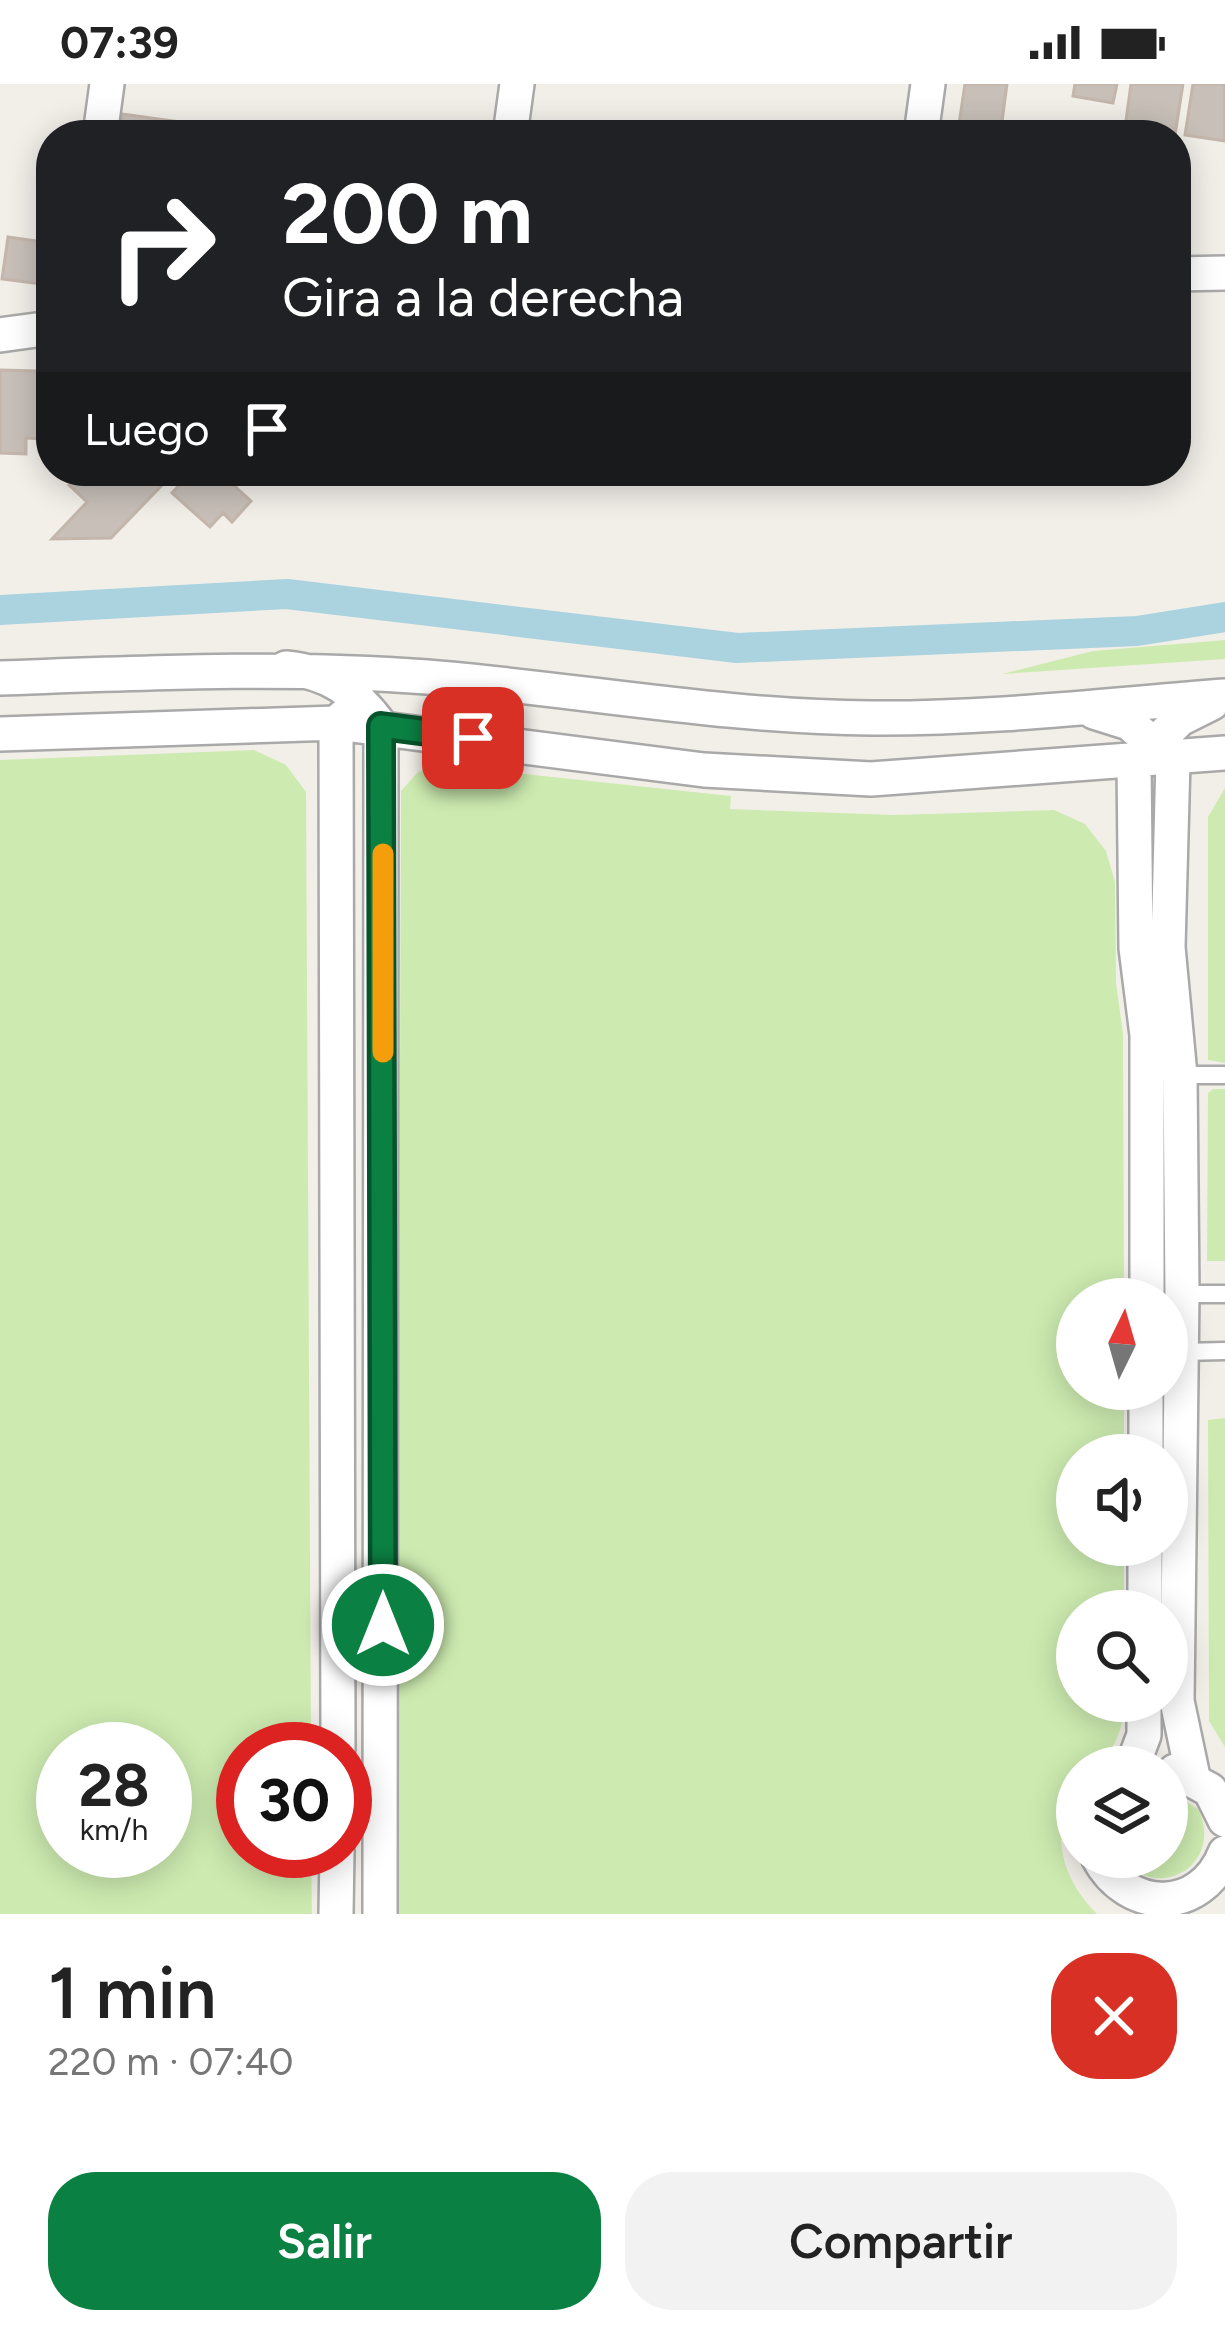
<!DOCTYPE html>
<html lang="es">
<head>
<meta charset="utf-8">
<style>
	body { margin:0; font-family:Figtree,sans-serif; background:#f2f2f2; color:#222; height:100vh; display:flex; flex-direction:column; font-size:45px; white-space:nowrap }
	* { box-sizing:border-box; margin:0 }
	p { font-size:39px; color:#767676 }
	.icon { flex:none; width:66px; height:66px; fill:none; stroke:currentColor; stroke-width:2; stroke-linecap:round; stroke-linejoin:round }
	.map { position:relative; height:1830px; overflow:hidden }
	.panel { display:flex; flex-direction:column; background:#fff; flex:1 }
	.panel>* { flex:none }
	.hud { position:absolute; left:36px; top:36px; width:1155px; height:366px; border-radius:48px; box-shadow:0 6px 30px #0003; background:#202124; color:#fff; overflow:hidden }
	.needle { width:78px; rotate:5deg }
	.tools { position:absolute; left:1056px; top:1194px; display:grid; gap:24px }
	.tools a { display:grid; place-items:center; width:132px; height:132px; border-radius:50%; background:#fff; box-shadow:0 6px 30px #0003; font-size:60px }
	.speed { position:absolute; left:36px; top:1638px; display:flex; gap:24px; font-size:60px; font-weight:700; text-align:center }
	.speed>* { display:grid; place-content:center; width:156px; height:156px; border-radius:50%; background:#fff; box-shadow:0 6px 30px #0003; line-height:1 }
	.speed small { font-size:30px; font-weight:400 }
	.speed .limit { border:18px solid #d22; background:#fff; color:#111 }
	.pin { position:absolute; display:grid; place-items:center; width:102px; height:102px; color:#fff; margin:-51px; border-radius:24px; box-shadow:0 6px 18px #0006 }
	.me { position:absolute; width:132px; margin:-66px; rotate:0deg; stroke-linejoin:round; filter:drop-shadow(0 0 9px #0008) }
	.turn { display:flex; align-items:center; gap:42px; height:252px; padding:0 48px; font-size:54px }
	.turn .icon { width:156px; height:156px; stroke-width:2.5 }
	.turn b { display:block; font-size:84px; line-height:102px }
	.then { display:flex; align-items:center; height:114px; padding:0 48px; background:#0003; gap:24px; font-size:45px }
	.round { display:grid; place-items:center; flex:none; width:126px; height:126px; border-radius:48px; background:#f2f2f2 }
	.headline { display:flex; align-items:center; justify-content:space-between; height:204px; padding:0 48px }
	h1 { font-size:72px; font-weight:600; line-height:90px }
	.button { display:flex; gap:24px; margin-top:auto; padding:24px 48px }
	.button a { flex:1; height:138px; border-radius:48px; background:#0b8043; color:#fff; font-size:48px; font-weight:600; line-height:138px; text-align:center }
	.button a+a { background:#f2f2f2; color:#222 }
	.status { display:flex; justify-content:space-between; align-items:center; height:84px; padding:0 60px; background:#fff; direction:ltr }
	.status svg { height:33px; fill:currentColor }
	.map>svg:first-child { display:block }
</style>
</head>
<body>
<div class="status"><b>07:39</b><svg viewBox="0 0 49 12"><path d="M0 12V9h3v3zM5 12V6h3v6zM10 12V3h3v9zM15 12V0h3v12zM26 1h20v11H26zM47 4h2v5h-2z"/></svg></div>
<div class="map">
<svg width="1225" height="1830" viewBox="0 0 1225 1830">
	<rect width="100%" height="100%" fill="#f2efe9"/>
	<path fill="#cdebb0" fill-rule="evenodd" d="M1225,556v19l-223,15 91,-23z
		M254,666l32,15 20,27 5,957h-68v102h68l1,63h-312v-1154zM165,1665v102h-102v-102z
		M439,681l292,31 -1,13 165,6 159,-5 31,14 21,27 9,31 1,101 7,51 1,265h-47v90h47v66h-47v90h47v66h-47v90h47c0,29 -12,66 -47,66 0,18 -11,30 -14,47 -8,39 7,73 34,100h-700l4,-1123 17,-19z
		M1225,704v275l-17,-3v-243z
		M1213,1005h12v172h-18l1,-168z
		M1225,1334v329l-16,-26 -1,-301z
		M1167,1706l31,19c27,55 -40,96 -77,48h46z"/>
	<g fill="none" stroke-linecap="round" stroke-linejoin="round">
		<path stroke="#aad3df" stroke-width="30" d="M0,526l287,-16 450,54 400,-17 88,-14"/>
	</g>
	<path fill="#c7bfb8" stroke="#c4b6ab" stroke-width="3" d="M965,0h42l-6,45 -42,-5z
		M1075,0h42l-4,19 -40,-7z
		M1131,0h52l-8,51h-51z
		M1193,0h32v57l-40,-6z
		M122,30l95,13 -1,8h-97z
		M8,153l43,6 -1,42 -48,-6z
		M0,286l37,1 4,68 -15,-1v16l-26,-1z
		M41,296h10v78h-8z
		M83,387h75l9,9 -56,58 -59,1 35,-37 -18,-17z
		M192,387h26l33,30 -19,21 -9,-9 -13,14 -38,-34z"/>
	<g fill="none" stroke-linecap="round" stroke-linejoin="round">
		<g stroke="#a9a9a9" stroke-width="21">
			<path id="lane" d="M1180,991h45
				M1182,1210h43
				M1182,1268l43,-1"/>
		</g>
		<g stroke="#a9a9a9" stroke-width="38">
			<path id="street" d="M100,51l7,-51
				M510,51l7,-51
				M921,51l7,-51
				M1176,190l49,-1
				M0,251l51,-7
				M286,584c43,4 69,23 95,58l-1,1188
				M0,594c143,-5 284,-12 427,-1 149,12 294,40 444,41 119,1 236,-13 354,-22
				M1094,628l35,11 44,38 -5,186 12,128 2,219 -5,407 16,76
				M0,650l336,-11 368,47 167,9 354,-26
				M1147,1215v-264l-11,-87 -2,-184 46,-45 32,-16
				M1146,1371v-66
				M1145,1527v-66
				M338,1665l-2,-1026 14,-12
				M1132,1683l12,-32v-34
				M1175,1687l35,19 15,30
				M1098,1773c30,57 103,57 127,-4
				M336,1830l1,-63"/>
		</g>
		<use href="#lane" stroke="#fff" stroke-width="16"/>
		<use href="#street" stroke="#fff" stroke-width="33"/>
	</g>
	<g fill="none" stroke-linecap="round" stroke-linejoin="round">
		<g stroke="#07532c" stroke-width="30">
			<path id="route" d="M383,1541l-2,-899 92,12"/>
		</g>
		<use href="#route" stroke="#0b8043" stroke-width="21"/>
		<path stroke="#f59e0b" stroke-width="21" d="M383,770v198"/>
	</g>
</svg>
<div class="tools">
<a><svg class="needle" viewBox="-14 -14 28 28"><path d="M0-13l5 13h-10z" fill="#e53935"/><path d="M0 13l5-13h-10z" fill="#767676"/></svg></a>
<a><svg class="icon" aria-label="sound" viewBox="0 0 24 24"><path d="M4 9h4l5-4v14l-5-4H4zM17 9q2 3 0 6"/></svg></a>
<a><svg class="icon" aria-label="search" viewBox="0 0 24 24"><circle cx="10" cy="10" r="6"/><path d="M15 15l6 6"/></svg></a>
<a><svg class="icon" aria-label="layers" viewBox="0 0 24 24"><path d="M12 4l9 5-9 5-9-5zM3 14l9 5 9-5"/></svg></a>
</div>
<div class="speed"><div>28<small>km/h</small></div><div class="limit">30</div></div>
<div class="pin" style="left:473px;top:654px;background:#d93025"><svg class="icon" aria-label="arrive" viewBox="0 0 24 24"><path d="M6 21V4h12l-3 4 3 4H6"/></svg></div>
<svg class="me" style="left:383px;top:1541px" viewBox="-20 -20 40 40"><circle r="17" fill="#0b8043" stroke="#fff" stroke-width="3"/><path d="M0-11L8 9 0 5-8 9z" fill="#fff"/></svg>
<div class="hud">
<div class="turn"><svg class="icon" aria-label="right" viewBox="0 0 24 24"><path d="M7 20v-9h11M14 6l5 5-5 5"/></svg><div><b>200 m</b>Gira a la derecha</div></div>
<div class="then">Luego<svg class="icon" aria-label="arrive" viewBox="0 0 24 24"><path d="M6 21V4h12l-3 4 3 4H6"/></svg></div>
</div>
</div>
<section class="panel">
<div class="headline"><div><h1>1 min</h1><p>220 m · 07:40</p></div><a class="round" style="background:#d93025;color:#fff"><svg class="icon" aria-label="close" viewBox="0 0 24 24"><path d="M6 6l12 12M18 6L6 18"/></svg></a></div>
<div class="button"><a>Salir</a><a>Compartir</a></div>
</section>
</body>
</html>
